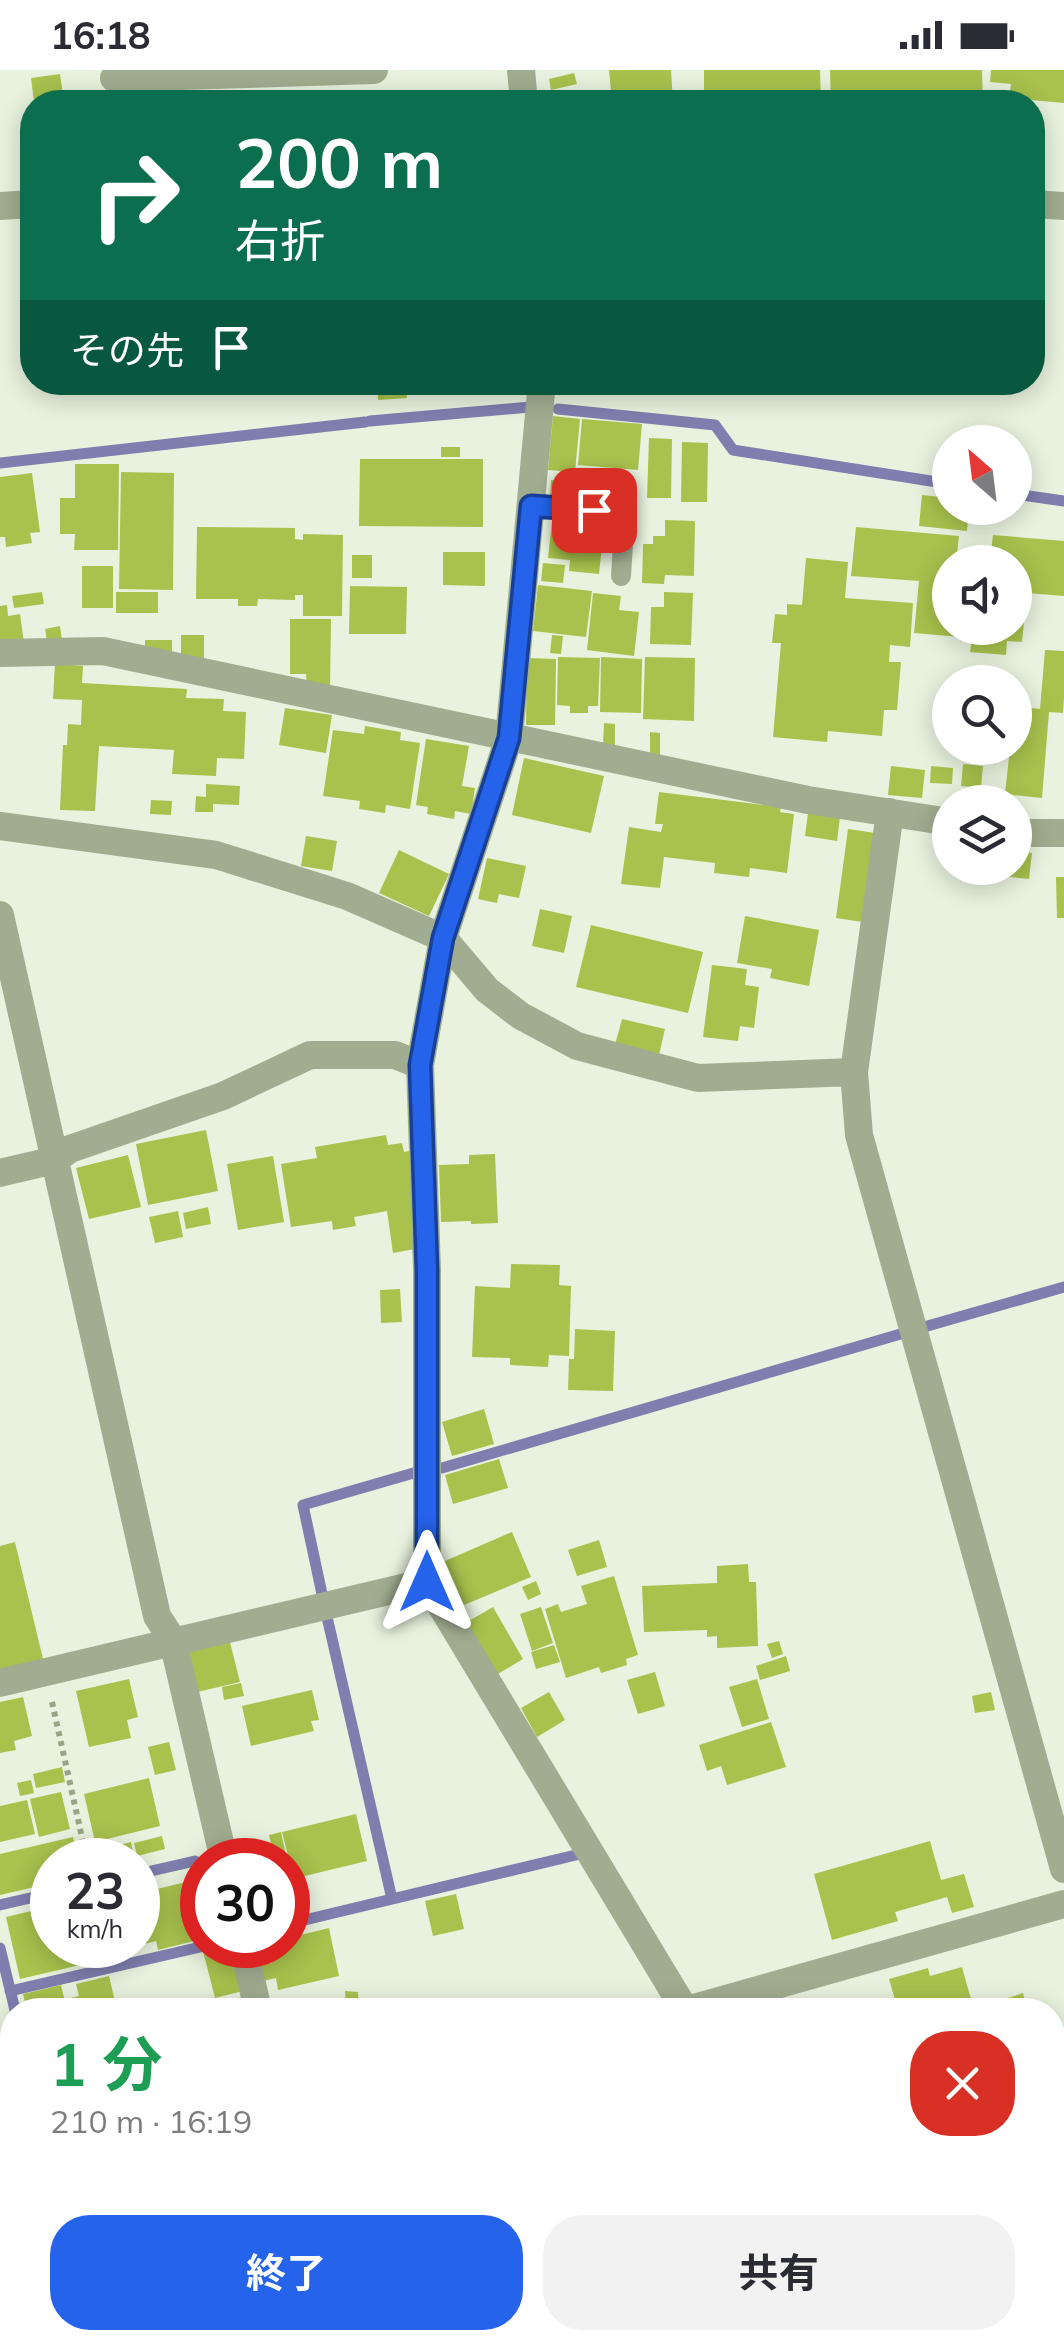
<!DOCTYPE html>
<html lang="ja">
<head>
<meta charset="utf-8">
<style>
	body { margin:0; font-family:Mulish,"Noto Sans JP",sans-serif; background:#f2f2f3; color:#2b2b33; height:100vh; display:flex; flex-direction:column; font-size:38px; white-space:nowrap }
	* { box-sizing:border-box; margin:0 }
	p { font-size:32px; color:#7c7c81 }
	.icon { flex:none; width:55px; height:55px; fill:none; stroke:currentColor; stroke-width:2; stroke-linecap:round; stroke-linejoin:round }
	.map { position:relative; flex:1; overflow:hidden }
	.details { position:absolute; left:0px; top:1928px; width:1065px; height:352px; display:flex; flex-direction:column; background:#fff; border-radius:40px 40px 0 0; box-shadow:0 5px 25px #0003 }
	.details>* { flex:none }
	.guide { position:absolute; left:20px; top:20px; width:1025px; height:305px; border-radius:40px; box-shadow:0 5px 25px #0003; background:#0b6e4f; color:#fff; overflow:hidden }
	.needle { width:65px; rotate:332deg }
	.tools { position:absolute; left:932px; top:355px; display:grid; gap:20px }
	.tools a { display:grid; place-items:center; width:100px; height:100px; border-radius:50%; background:#fff; box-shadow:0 5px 25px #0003; font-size:50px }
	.speed { position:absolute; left:30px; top:1768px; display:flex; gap:20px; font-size:50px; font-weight:700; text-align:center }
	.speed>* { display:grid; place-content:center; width:130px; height:130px; border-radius:50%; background:#fff; box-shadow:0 5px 25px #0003; line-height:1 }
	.speed small { font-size:25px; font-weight:400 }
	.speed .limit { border:15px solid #d22; background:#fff; color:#111 }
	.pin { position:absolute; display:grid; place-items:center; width:85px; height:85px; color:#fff; margin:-42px; border-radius:20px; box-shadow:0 5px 15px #0006 }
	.me { position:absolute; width:110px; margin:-55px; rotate:0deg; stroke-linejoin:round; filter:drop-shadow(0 0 8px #0008) }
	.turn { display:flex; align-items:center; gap:35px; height:210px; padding:0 50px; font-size:45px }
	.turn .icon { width:130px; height:130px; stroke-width:2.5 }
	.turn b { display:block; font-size:70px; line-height:85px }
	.then { display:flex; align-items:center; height:95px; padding:0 50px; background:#0003; gap:20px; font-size:38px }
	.round { display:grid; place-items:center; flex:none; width:105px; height:105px; border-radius:40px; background:#f2f2f3 }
	.summary { display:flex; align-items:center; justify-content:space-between; height:170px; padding:0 50px }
	h1 { font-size:60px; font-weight:700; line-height:75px; color:#1e9e55 }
	.primary-button { display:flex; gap:20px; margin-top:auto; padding:20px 50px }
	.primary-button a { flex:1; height:115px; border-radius:40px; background:#2563eb; color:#fff; font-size:40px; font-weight:700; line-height:115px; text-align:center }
	.primary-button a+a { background:#f2f2f3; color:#2b2b33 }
	.status { display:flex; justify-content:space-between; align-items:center; height:70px; padding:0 50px; background:#fff; direction:ltr }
	.status svg { height:28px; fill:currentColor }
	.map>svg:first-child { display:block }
</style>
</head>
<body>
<div class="status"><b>16:18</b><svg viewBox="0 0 49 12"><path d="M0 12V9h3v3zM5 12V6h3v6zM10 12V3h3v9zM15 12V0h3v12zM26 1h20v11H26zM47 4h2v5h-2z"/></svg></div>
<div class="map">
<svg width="1064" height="2279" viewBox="0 0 1064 2279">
	<rect width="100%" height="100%" fill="#e8f2de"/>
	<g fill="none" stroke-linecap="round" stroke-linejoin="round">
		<path stroke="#7f7eae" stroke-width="11" d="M558,339l157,16 18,25 217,34
			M370,351l160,-14
			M0,393l365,-41
			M1015,424l49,7
			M924,1257l140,-40
			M442,1398l462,-135
			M322,1524l-19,-89 114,-33
			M327,1547l65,282
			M138,1804l57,-13
			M0,1835l52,-12
			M288,1854l292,-70
			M0,1878l15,62
			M10,1921l199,-46
			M92,2268l2,11
			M330,2273l98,6
			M261,2279l14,-3
			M823,2279l36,-6"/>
	</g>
	<path fill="#a8c24d" d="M609,0h62l2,32h-61z
		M704,0h116l1,32h-117z
		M830,0h152l1,32h-152z
		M991,0h73v33l-55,-5 2,-14 -21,-2z
		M574,3l3,11 -26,6 -2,-11z
		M60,4l4,28h-30l-3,-24z
		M239,20l1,12h-86v-3h31v-8z
		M1032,149l11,1 -2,20h-9z
		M406,312l1,16 -29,2 -1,-17z
		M553,346l27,3 -5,53 -27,-2z
		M582,349l60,5 -4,46 -60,-5z
		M649,368l23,1 -1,59h-24z
		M682,372l26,1 -1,59h-26z
		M441,377h19v10h-19z
		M360,389h123v68l-124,-1z
		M75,394h44l-1,86h-44l1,-16h-15v-36h15z
		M121,402l53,1 -1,117 -54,-1z
		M32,403l8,59 -10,1 2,10 -26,4 -1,-10h-5v-60z
		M594,404l29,2 -3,29 -29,-3z
		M551,410l23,2 -2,17 -22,-2z
		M922,425l28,3v10h19l-2,23 -48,-5z
		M665,450l30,1 -1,55 -29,-1 -1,9 -22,-1 1,-39h10v-8h12z
		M552,452l37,4 -1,9 15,2 -4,37 -30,-3 1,-11 -22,-2z
		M197,457l98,1v11l8,1v-6l40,1 -1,81h-39v-21h-8v5l-37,-1 -1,7h-19v-7h-42z
		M856,457l103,9 -3,26h-6v66h65v-66h-25l3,-27 71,6v55l-37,-3 -5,49 -15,-1 -1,14 -36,-3 2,-14 -58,-5 5,-52 -68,-5z
		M443,482h42v34l-42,-1z
		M352,485h20v23h-20z
		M806,488l42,4 -3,36 68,5 -3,44 -20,-2 -1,17h12l-4,48h-13l-2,26 -54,-5 -1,11 -54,-5 8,-94h-9l3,-29 12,1v-11l15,1z
		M543,493l22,2 -2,18 -22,-2z
		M82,496h31v42h-31z
		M538,515l54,6 -6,46 -53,-6z
		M350,516l57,1 -1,47h-57z
		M42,522l2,12 -30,4 -2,-12z
		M116,522h42v21h-42z
		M664,522l29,1 -2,52 -41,-1 1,-37h13z
		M593,523l28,3 -2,14 20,2 -5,44 -47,-6z
		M7,535l1,11 12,-2 4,29 -24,3v-40z
		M290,549h41l-1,70 -23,-1 -1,-14h-16z
		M60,556l2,14 -15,1 -2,-12z
		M181,565h23v27h-23z
		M552,565l11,1 -2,18 -11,-1z
		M145,570h27v16h-27z
		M1045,580l19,1v46l-1,16 -14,-1 -7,86 -37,-4 5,-46h5v-42l25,3z
		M558,587l42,1 -2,48h-10v7h-18v-7l-13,-1z
		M601,587l41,2 -1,54 -41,-1z
		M645,587l50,1 -1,63 -51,-2z
		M527,588l29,1 -1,66h-29z
		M55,594l28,2 -1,17 105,6 -1,9 38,1 -1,12 23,1 -2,47 -27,-1 -1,18 -44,-2 2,-24 -75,-4 -4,65 -35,-1 3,-65h4l1,-21 13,1 1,-25 -29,-1z
		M285,638l47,7 -6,38 -47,-8z
		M604,653l11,1v21h-12z
		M365,656l36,6 -1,8 20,3 -10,66 -24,-4 -1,8 -26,-4 1,-8 -37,-5 10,-66 31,4z
		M650,662l10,1v23h-10z
		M426,669l43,7 -7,40 13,2 -4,26 -16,-3 -1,8 -27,-5 1,-7 -12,-2z
		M524,688l80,18 -13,57 -79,-18z
		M963,694l20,2 -2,22 -20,-2z
		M891,696l34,4 -3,28 -34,-3z
		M931,696l22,2 -1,16 -22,-1z
		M206,714l34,2 -1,19 -26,-1v8h-18l1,-16 10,1z
		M659,722l122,15 -1,5 14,2 -7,59 -37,-5 -1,9 -35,-4 1,-10 -51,-6 -4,31 -39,-4 8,-57 32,5 2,-8h-8z
		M151,730l21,1 -1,14 -21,-1z
		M808,743l32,4 -3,24 -32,-5z
		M848,759l27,4 -12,89 -27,-4z
		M306,766l31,5 -5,30 -31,-5z
		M399,780l50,24 -20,42 -50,-23z
		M1015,781l17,2 -3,26 -39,-4 1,-7h24z
		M487,788l39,8 -7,32 -20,-4 -2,9 -19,-4z
		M1056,807h8v41h-7z
		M540,839l32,7 -8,37 -32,-7z
		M745,846l74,14 -10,56 -39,-8 2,-9 -35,-6z
		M591,855l112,27 -15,61 -112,-26z
		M712,895l35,4 -2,16 14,2 -5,41 -14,-2 -2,15 -35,-4z
		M622,949l43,10 -6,26 -44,-10z
		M206,1060l12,61 -70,14 -12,-61z
		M386,1065l2,10 14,-2 2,9 5,-1 11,97 -27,5 -6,-42 -33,6 2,9 -23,4 -1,-9 -41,6 -10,-63 36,-6 -2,-11z
		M495,1084l3,69 -27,1v-3l-30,1 -2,-57 30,-1v-9z
		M128,1085l13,52 -52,12 -13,-51z
		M273,1086l11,66 -46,8 -11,-66z
		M208,1137l3,17 -25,5 -3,-16z
		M178,1141l5,26 -28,6 -6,-26z
		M511,1194l49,1 -1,20 12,1 -2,70 -20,-1 -1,12 -38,-2v-7l-38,-1 3,-71 35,2z
		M400,1219l2,33 -21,1 -1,-33z
		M575,1259l40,2 -2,60 -45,-1 1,-31h5z
		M484,1339l10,35 -42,12 -10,-34z
		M499,1389l9,29 -55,16 -8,-29z
		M512,1462l19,45 -67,28 -19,-44z
		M599,1470l8,27 -30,9 -9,-26z
		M15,1472l28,117 -43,11v-124z
		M748,1494l1,18h7l2,64 -41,2v-12l-10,1v-7l-63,2 -2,-46 75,-3v-17z
		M614,1506l24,79 -12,4 1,6 -26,8 -2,-6 -33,11 -21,-69 13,-5 3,8 26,-8 -6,-18z
		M536,1511l5,13 -13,6 -6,-13z
		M493,1537l30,52 -27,16 -29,-53z
		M541,1537l12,36 -21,8 -12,-37z
		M779,1571l4,13 -11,4 -5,-14z
		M230,1572l10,40 -47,11 -9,-41z
		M554,1575l6,17 -24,7 -5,-17z
		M786,1586l4,15 -30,9 -4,-14z
		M655,1602l10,34 -27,8 -11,-34z
		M129,1609l9,38 -11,3 4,18 -42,9 -13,-56z
		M757,1609l12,40 -27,8 -13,-40z
		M241,1613l3,13 -20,4 -2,-13z
		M312,1620l7,30 -8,1 3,10 -63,15 -9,-40z
		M549,1622l16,28 -28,17 -16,-29z
		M991,1622l4,18 -20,3 -3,-17z
		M23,1627l9,39 -18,5 2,9 -16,3v-51z
		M771,1652l15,45 -59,18 -6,-19 -14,5 -8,-26z
		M169,1672l7,28 -21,5 -7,-28z
		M62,1697l3,15 -29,6 -3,-14z
		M149,1708l11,48 -65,16 -11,-48z
		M31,1710l3,13 -14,3 -3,-13z
		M61,1722l9,37 -31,8 -9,-38z
		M27,1730l8,34 -35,8v-36z
		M356,1744l11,47 -79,19v-16l2,-1 -8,-31z
		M281,1762l6,28h-12l-6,-25z
		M162,1766l3,13 -28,7 -3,-13z
		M73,1767l5,23h-26v23l-52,12v-41z
		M930,1771l11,39 23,-6 10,33 -22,6 -5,-16 -52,15 3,9 -66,19 -18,-66z
		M131,1772l3,15 -17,3 -3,-14z
		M202,1808v52l-5,2 1,8 -40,10 -2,-9 -18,5v-60l13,-3 2,7z
		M456,1824l8,35 -31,7 -8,-35z
		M52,1829v46h51l3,14 -86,20 -14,-62 42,-10 -2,-6z
		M329,1858l10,48 -61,14 -2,-12 -13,3 -4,-15 13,-3 -4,-18h20v-7z
		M227,1875h5l11,46 -28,7 -12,-47z
		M962,1897l12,43h-76l-9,-31 39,-11 2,8z
		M109,1906l8,34h-43l-3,-12 8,-2 -3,-12z
		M61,1915l6,25h-40l-4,-16z
		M345,1921l13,1 1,18h-13z
		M1023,1923l4,17h-22l-3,-10z
		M12,2053v61l-6,1 -2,-6 -4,1v-54z
		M12,2154v48l-12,3v-48z
		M12,2216v21l-12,3v-21z"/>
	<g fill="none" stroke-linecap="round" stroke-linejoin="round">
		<path stroke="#98a486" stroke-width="6" stroke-dasharray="5 5" stroke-linecap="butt" d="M52,1632l35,158"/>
		<path stroke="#a1ad90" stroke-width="20" d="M531,436l94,6 -4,64"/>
		<path stroke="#a1ad90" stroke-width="28" d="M521,0l3,32
			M114,8l260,-8
			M1032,134l32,2
			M0,136l32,-2
			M542,312l-33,356 -66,200 -23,127 7,205v312l258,428
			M0,583l103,-2 643,136 62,13 142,22
			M890,742l-36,260 5,63 205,734
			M0,756l216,29 131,41 96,42 44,52 34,26 56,30 121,32 156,-6
			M1015,763h49
			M0,845l157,701 16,25 51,219
			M0,1103l55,-13 15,-11 153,-53 87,-41h85l25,10
			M0,1613l427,-101
			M243,1875l15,65
			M687,1940l377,-106
			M0,2034l12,-3
			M303,2268l2,11
			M685,2279v-11"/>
	</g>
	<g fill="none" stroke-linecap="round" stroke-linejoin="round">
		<g stroke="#184099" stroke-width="25">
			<path id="route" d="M427,1512v-312l-7,-205 23,-127 66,-200 22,-232 63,4"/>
		</g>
		<use href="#route" stroke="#2563eb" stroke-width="18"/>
	</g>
</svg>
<div class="tools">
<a><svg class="needle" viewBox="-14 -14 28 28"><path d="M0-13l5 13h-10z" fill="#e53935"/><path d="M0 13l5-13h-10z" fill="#7c7c81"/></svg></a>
<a><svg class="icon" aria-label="sound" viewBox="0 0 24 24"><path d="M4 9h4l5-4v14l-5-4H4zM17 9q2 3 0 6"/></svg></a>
<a><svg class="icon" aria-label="search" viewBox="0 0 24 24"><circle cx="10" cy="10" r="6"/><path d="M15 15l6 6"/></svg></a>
<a><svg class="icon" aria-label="layers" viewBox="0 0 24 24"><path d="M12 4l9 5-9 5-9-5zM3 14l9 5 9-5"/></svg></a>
</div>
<div class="speed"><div>23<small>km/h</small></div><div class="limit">30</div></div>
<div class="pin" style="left:594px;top:440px;background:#d93025"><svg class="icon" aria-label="arrive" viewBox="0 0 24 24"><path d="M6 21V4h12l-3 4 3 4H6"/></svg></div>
<svg class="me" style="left:427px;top:1512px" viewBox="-20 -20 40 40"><path d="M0-17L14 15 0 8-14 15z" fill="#2563eb" stroke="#fff" stroke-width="4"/></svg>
<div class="guide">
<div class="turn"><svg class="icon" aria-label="right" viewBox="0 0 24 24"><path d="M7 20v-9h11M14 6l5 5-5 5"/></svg><div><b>200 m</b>右折</div></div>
<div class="then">その先<svg class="icon" aria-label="arrive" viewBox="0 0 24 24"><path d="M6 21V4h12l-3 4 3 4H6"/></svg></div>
</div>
<section class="details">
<div class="summary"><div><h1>1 分</h1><p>210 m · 16:19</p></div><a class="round" style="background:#d93025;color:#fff"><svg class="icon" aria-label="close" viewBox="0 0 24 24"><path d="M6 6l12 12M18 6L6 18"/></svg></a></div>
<div class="primary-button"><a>終了</a><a>共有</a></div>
</section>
</div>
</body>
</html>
